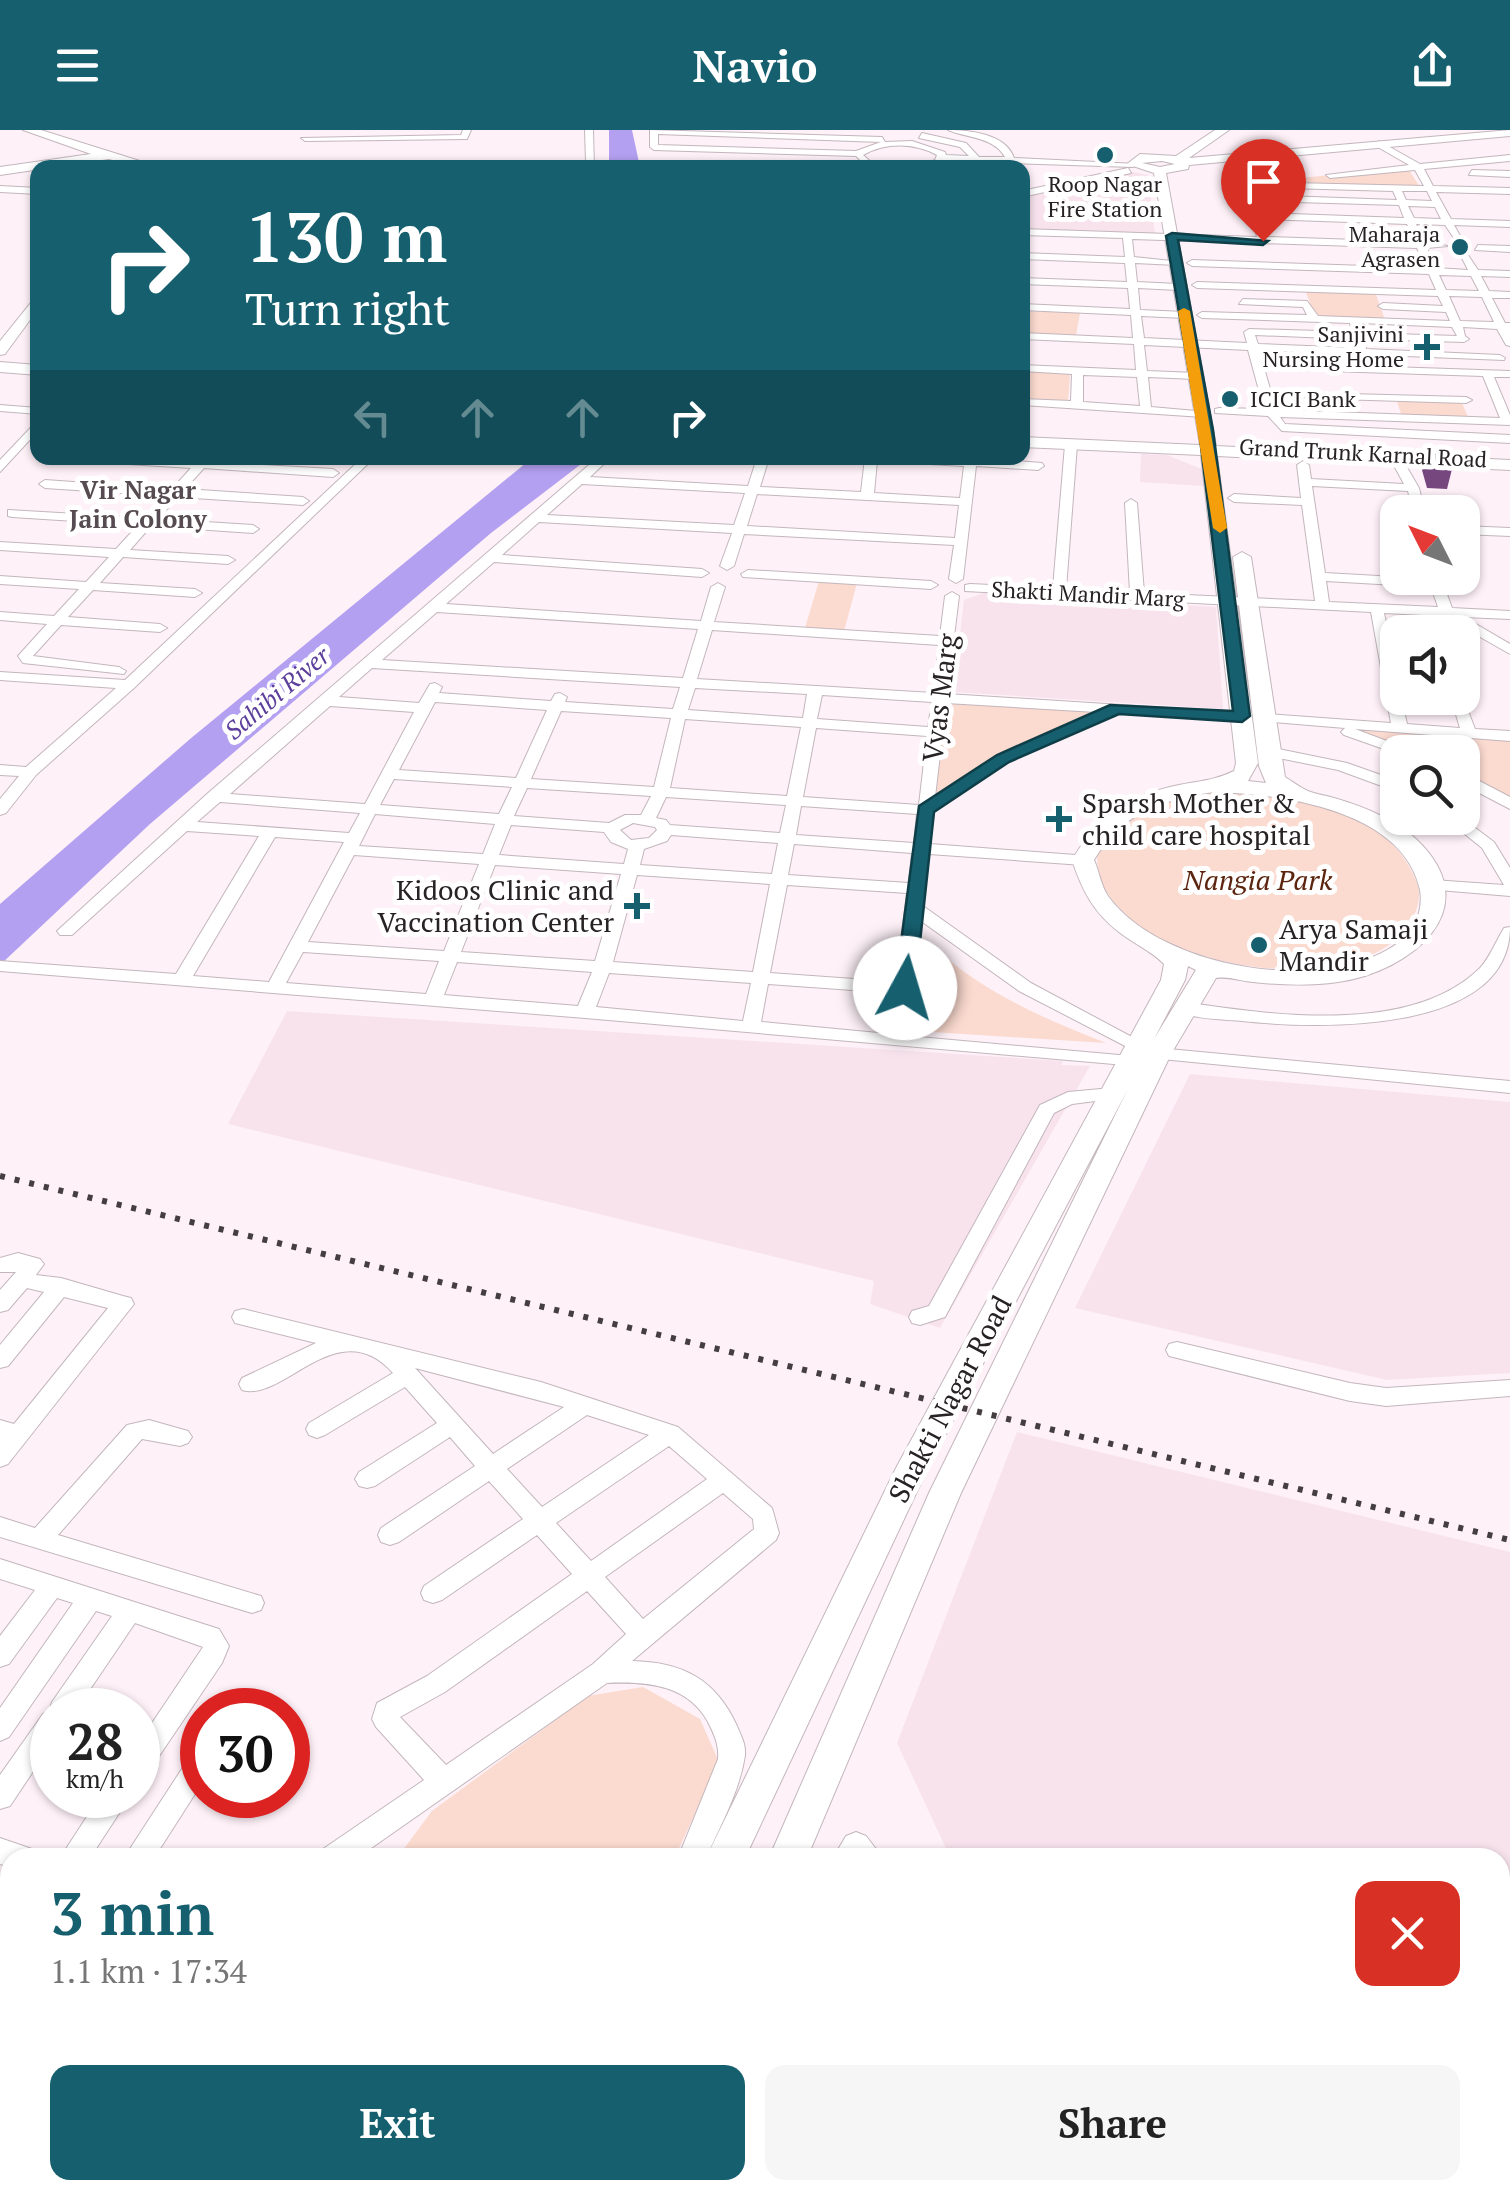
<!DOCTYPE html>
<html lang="en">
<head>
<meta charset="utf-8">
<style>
	body { margin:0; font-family:"PT Serif",serif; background:#f6f6f6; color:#222; height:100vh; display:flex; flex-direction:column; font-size:38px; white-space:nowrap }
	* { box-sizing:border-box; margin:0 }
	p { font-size:32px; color:#767676 }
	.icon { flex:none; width:55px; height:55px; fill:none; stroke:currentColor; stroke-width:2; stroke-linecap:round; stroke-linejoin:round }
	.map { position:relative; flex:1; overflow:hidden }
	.details { position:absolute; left:0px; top:1718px; width:1510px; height:352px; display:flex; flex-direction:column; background:#fff; border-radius:30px 30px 0 0; box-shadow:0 2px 8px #0004 }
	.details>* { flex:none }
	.hud { position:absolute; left:30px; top:30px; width:1000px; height:305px; border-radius:20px; box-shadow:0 2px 8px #0004; background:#165f6e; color:#fff; overflow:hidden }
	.needle { width:65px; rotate:312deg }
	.controls { position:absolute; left:1380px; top:365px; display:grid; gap:20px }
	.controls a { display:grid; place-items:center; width:100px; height:100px; border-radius:20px; background:#fff; box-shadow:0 2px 8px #0004; font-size:50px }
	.speed { position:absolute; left:30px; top:1558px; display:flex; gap:20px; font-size:50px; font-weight:700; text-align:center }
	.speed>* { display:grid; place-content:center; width:130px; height:130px; border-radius:50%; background:#fff; box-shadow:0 2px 8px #0004; line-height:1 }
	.speed small { font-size:25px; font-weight:400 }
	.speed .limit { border:15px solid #d22; background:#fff; color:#111 }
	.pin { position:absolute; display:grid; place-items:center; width:85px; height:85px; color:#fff; margin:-102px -42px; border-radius:50% 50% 50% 0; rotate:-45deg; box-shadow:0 0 10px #0007 }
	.pin .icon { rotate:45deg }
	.me { position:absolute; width:110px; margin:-55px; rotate:6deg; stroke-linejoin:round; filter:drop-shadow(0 0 8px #0008) }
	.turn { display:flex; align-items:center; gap:35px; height:210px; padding:0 50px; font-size:45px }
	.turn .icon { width:130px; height:130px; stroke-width:2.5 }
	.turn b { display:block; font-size:70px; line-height:85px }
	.lanes { display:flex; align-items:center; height:95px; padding:0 50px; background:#0003; justify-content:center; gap:50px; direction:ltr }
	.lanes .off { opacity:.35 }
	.round { display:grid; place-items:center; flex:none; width:105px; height:105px; border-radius:20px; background:#f6f6f6 }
	.head { display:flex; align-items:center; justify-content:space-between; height:170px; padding:0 50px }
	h1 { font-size:60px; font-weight:600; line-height:75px; color:#165f6e }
	.action { display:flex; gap:20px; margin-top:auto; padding:20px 50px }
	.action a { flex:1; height:115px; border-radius:20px; background:#165f6e; color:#fff; font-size:40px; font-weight:600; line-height:115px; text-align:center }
	.action a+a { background:#f6f6f6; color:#222 }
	header { display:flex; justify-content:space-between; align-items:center; height:130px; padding:0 50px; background:#165f6e; color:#fff; font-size:45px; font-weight:600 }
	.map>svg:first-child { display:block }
</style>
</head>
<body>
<header><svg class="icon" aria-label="menu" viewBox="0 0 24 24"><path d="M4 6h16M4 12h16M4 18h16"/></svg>Navio<svg class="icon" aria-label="share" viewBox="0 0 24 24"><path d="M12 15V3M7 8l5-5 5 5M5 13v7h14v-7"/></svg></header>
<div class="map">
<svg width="1510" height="2069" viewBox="0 0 1510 2069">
	<rect width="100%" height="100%" fill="#fef1f8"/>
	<path fill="#f8e3ed" d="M1133,42l15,3 7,59 -132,-4v-35z
		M1141,324l26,1 37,15v16l-64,-4z
		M984,463l232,14 7,102 -270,-17 11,-92z
		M287,881l776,50 -2,4 29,1 -150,262 -70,-24 4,-23 -646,-157z
		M1190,944l320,28v271l-123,7 -312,-72z
		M1017,1302l493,120v647h-401l-4,-9h395v-332l-550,-1 -53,-114z
		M219,2060h305l-4,9h-300z"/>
	<path fill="#fbdacf" d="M1407,37l13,20 -156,-5z
		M1305,159l70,3 10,28 -70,-2z
		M1023,181l57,2 -4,22 -53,-1z
		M1022,241l48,3 -2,28 -45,-3z
		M1397,271l65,2 6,14 -67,-3z
		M819,451l38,2 -13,48 -39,-3z
		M944,573l159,7 -89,38 -81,51z
		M1348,598l162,11v61l-47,-26 -1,-22h-46z
		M1203,661c73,0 181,11 213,89 9,23 -4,44 -21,60 -66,58 -259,25 -293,-58 -25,-61 58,-82 101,-91z
		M930,814c52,48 110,73 176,99l-189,-12z
		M643,1557l57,32 19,43 -44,95 -278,1 35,-47 156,-115z
		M10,1894v166h122l1,9h-133v-171z
		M713,2060h263l3,9h-270z"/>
	<path fill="#b4a0f1" d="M609,0h23l8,37h-31z
		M532,328h57l-98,75 -341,291 -150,141v-61l190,-165z"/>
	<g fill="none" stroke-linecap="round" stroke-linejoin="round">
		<g stroke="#c3b6bc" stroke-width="2">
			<path id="street" d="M463,0h8l-4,9 -162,2 -4,-3 160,-3z
				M585,0h8l1,38 -275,-1 4,-3 263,-2z
				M650,0l232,7 3,5 27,-1 33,11 1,3 23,1 -9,-9 -41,-9 3,-5 44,10 13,14h26c-11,-20 -38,-19 -57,-27 22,0 58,4 66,28l123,6 -4,3 -189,-6 -14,7h-15l20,-8 2,-5c-23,-12 -50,-13 -74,0l7,6 22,7c-16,0 -25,0 -36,-12l-202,-6 -4,-3zM658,4l223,8 -25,9 -198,-6z
				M1379,11l41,23 90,-9v6l-86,8 9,17 77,2v6l-74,-2 15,27 59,2v6l-56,-2 9,16 -5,3 -13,-19 -29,-1 9,19 23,3 -21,2 9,20 32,2 -9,-18 5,-3 14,21 32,1v6l-29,-1 8,15 21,1v6h-18l13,25h5v23l-4,-1 -9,-16 -34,-2 2,9 4,3 -5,3 -99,-3 1,10 134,6 5,3 -1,2 -245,-10 17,60 224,8 -17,-42 -184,-6 -5,-3 5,-3 211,7v6h-16l16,38v10l-230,-8 5,7 225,11v8l-228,-12 -14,-15 -53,-3v-4l4,-1 45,1 -16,-59 -104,-5 3,26 49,2 6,3 -6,3 -48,-2 3,30 56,5 2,2 -6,3 -181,-12v-6l49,2 1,-27 -50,-3v-6l114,5 -2,-26 -112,-5v-6l111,5 -2,-23 -109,-5v-6l108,5 -2,-21 -106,-4v-6l105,4 -2,-19 -103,-4v-6l103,4 -2,-19 -101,-3v-6l235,8 -9,-39 1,-16 175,4 -9,-16 -85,8 -4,-3 83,-10 -33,-19zM1257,57l136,4 4,9 -138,-5zM1402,61h25l5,10 -26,-1zM1260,71l139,4 5,13 -142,-5zM1408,76l27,1 6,12 -27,-1zM1263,89l144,5 8,18 -148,-5zM1132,109l285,9 9,20 -234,-8 -5,3 5,3 237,8 7,16 -239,-8 -5,3 5,3 241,8 5,10 -60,-3 -5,3 5,3 63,3 4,9 -132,-5 -11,-15 -64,-2 -4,5 64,3 4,8 -105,-3 -5,3 5,3 148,5 2,9 -103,-3 -5,3 3,11 -103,-5 -3,-22 44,2 5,-3 -5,-3 -45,-2 -2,-22 40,2 5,-3 -5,-3 -41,-2 -2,-19 41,2 5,-3 -47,-5zM1439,145l32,1 8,15 -33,-1zM1449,166l33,1 12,25 -34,-1zM1360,193l92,4 5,9 -94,-3zM1255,205l99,4 3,9 -99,-4zM1083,245l54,2 3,29 -57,-4z
				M707,33l31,2 4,3h-38z
				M1128,38l3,5 -109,24v-6z
				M1472,40l38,1v6l-41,-2z
				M0,56l38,2v6l-38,-2z
				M1478,115l32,1v6l-35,-2z
				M1309,263l157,4 6,3 -6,3 -161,-5v-4z
				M0,275l38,3v6l-38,-3z
				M38,290v11l-38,41v-12z
				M1071,311l6,4 -11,144 64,3 -5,-89 6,-4 6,4 7,90 171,8 -13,-96 -68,-3 -6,-4 6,-4 67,4 -4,-33 6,-4 6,4 2,14 93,5 -13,-24 10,-3 18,31 6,24h-12l-5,-21 -96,-5 13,87 71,4 7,4 -7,4 -70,-4 3,21 109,5 -10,-29h13l11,30 58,3v8l-46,-2 46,27v10l-67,-38 -59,-3 14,65v20h3l6,26 53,4 -9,-30h11v-3l13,34 35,2v10l-155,-12 61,23 -18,2 -54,-19 -3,-3 4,-4 -85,-7v-6l5,-1 126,9 -20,-111 -406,-21v-6l5,-1 83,4 12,-143z
				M91,328l107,3 3,-3h12l-3,4 123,7 6,4 -6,4 -129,-9 -19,21 118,8 6,4 -6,4 -125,-8 -20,22 95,6 6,4 -6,4 -102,-7 -21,24 98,6 7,4 -7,4 -105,-7 -23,26 95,6 7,4 -7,4 -102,-7 -25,27 92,7 7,4 -7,4 -99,-7 -28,31 86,11 7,4 -2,3 -101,-11 -5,-7 29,-32 -47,-4v-8l54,4 25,-27 -79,-5v-8l86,6 23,-25 -109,-7v-8l116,7 22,-24 -126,-8 -4,-1v-6l137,8 21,-22 -121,-8 -6,-4 6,-4 127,9 19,-21 -94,-6z
				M362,328h12l-240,230 -98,87 -30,38 -6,2v-16l19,-23 -19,-1v-10l26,2 90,-79 -116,-8v-8l125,8z
				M597,328h13l-20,19 158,9 9,-28h12l-9,29 101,5 4,-34h112l65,5 2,3 -6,4 -62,-4 -13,113 -7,4 -7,-4 5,-34 -210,-11 -10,32 -7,4 -7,-4 12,-33 -193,-11 -37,33 200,14 7,4 -7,4 -208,-15 -48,42 255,17 10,-34 7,-4 7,4 -11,35 226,14 5,-40 7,-4 7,4 -12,98 300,19 2,3 -7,4 -126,-7 -108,49 -74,50 -4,32 159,12 2,4 -8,5 -154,-11 -6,52 108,77 114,61 -9,6 -7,-2 -110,-57 -98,-70 -13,115 222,20 9,6 -2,4 -552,-48 -585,-47v-10l176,13 83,-138 -72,-5 -115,104h-12l-3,-4 150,-137zM877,331l87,5 -4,32 -86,-5zM582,354l163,9 -11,32 -187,-10zM757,364l202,11 -4,33 -208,-12zM437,482l261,17 -15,49 -301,-18zM712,500l227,15 -6,48 -236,-14zM372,538l308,19 -7,22 -108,-7 2,-5 -7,-4 -5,1 -4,7 -112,-8 3,-6 -7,-4 -5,1 -11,19 -80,-6zM695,558l112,6 -4,24 -115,-8zM822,565l110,7 -4,25 -111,-8zM435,572l112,8 -31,68 -117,-8zM946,573l150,9 -98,44 -63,41zM330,576l84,6 -49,92 -135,-10zM561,581l110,7 -17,69 -123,-8zM685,589l116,8 -14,69 -117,-8zM816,598l111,8 -8,69 -116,-8zM394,649l118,8 -13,27 -119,-9zM527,658l124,8 -10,19h-16l-16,8 -95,-7zM666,667l120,8 -6,28 -110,-8 -4,-5 -10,-2zM220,672l140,11 -11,20 -152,-11zM801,676l116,8 -3,29 -118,-8zM375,684l120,10 -12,30 -124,-8zM633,693l22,4 2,3 -8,8 -18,2 -11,-10zM511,695l93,7 7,10 17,7 -4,15 -125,-9zM671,705l107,8 -6,31 -132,-9 4,-16 23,-8zM275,707l69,5 -75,140 -76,-6zM794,714l118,9 -3,30 -121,-8zM354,725l125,9 -35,87 -136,-9zM495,735l126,9 -26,87 -134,-9zM637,745l133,9 -17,88 -140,-10zM787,755l120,8 -11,89 -126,-9zM303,822l136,9 -13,33 -140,-11zM457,832l135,10 -14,34 -134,-11zM609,843l142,10 -8,38 -147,-14zM768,854l127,9 -6,41 -128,-12z
				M1462,396l48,2v8l-48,-2z
				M748,440l183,11 7,4 -7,4 -188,-12 -2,-3z
				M1269,617l78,16 51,18v11l-60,-22 -74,-15v-6z
				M1462,642l48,25v12l-48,-25z
				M1445,688h17l32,24 16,26v28l-83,-7 -2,-4 8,-5 71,5 -22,-37z
				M1510,797c0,109 -195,102 -268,94 -20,-2 -53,-1 -67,-13l9,-6c87,13 227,34 296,-34 10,-11 16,-27 24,-40z
				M1158,918l352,33v12l-359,-35 -2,-4z
				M1112,958l7,2 3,4 -3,4 -47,6 -18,9 -109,204 -25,8 -8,-2 -3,-6 3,-6 17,-5 111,-201 28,-13z
				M18,1123l22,6 4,5 -8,11 25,3 62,18 8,2 3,6 -126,160 -8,3v-47l14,4 94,-116 -44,-11 -56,69 -8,2v-23l44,-53 -17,-4 -19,22 -8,2v-22l16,-18h-16v-14z
				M243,1179l298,73 137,45 94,81 7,25 -3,7 -144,121c50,1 84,18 105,65 4,10 9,18 8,29 -5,36 -25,71 -39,103h-28l40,-99c1,-12 -2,-20 -7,-31 -19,-43 -63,-47 -104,-45l-250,175h-38l4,-9 101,-69 -48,-53 -4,-8 5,-16 50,-27 145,-102 -35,-39 -95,65 -9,3 -9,-3 -3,-7 3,-7 99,-67 -34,-38 -90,61 -9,3 -9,-3 -3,-7 3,-7 94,-62 -25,-29 -75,49 -8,2 -8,-2 -4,-7 4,-7 78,-49 -32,-36 -80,48 -8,3 -8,-3 -3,-6 3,-6 84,-50c-56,-62 -109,30 -151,17l-3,-6 3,-6 74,-35 -81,-20 -3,-6 3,-6zM415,1238l149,39 -71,47zM587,1285l62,20 -107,72 -35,-38zM669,1316l38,33 -116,82 -35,-38zM723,1363l30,26 1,10 -111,90 -38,-42zM587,1461l39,43 -33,30 -147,101 -46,-48 45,-25z
				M1177,1212l173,41 36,5 124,-8v16l-124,10 -36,-5 -181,-45 -3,-6 3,-6z
				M149,1290l39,11 4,6 -4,6 -8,3 -38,-7 -84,96 203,61 3,7 -3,7 -9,3 -252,-76v-20l35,11 92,-103z
				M0,1429l219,70 10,17 -7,17 -75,111 -9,4v-34l65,-97 -68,-24 -59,87h-24v33l-42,63 -10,3v-34l43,-61 6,-2 3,-10 60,-86 -16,-5 -87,126 -9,4v-33l73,-105 -16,-5 -48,66 -9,3v-31l35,-46 -35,-11z
				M196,1628l6,2v23l-48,75h-30l63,-97z
				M101,1665h30l-41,63h-30z
				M856,1702l10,4 17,22h-50l13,-22z
				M0,1708l32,11 4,9h-26v9l-10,-3z
				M10,1850v28l-10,4v-28z
				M161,2060h32v9h-32z
				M658,2060h48l-4,9h-40z
				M999,2060h32l4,9h-32z"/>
		</g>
		<g stroke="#c3b6bc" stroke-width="2">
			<path id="secondary" d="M23,0h18l121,38h-21l-32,-9 -109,16v-8l91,-13z
				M1215,0h14l-40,28 321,-28v6l-321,29 -1,4 -22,4 50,273 294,14v10l-293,-14 41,307 -10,18 18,2 -7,-17 -26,-209 9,-5 9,5 34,220c7,4 13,9 19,12 8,5 21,6 30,9 28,8 59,20 82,41 74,70 -6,133 -78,143 -28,4 -57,3 -85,0 -13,-1 -24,-6 -37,-4l-45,76 -210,439 -154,365h-38l160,-365 199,-404 -200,379 -183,390h-39l190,-390 265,-488 3,-16c-14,-14 -30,-20 -45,-32 -26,-20 -37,-42 -47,-72 26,-44 57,-65 107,-75 20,-4 37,-5 55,-14l2,-8 -35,-308 -179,-8v-10l178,8 -46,-272 -27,-9 13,-10 36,2zM1162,31l13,3 -15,3 -18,-4zM1214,662c68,2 189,18 206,98 3,17 -3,38 -17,49 -70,59 -242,31 -295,-43 -7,-10 -9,-25 -14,-36 28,-48 68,-60 120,-68zM1188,836l8,4 -42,69 31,-59z
				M38,164v15l-33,45 -5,1v-14z
				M0,232l38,3v10l-38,-3z
				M543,2060h44l-4,9h-44z
				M622,2060h44l-3,9h-44z"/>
		</g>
		<use href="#street" fill="#fff" fill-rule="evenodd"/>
		<use href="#secondary" fill="#fff" fill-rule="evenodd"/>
		<path stroke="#443e40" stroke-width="6" stroke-dasharray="5 10" stroke-linecap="butt" d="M0,1046l1510,364"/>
	</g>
	<path fill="#76477f" d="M1427,320l25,19 -5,20 -20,-1 -5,-18z"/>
	<path fill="#895394" stroke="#603a68" stroke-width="2.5" d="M1427,320l21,1 4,18 -20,-1z"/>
	<path fill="#165f6e" stroke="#0e3e48" stroke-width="2.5" d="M1172,103l96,8 -5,4 -85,-5 35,190 37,286 -8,6 -123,-8 -110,48 -75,50 -19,176 -3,5h-14l-3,-5 24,-182 78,-51 113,-50 123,6 -34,-281 -33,-194z"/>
	<path fill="#f59e0b" d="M1184,178l6,3 37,217 -7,5 -7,-5 -35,-217z"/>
	<g fill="#165f6e" stroke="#fff" stroke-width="4">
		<circle cx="1105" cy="25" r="10"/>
		<circle cx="1460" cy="117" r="10"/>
		<path d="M1422 202h10v10h10v10h-10v10h-10v-10h-10v-10h10z"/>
		<circle cx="1230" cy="269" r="10"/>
		<path d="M1054 674h10v10h10v10h-10v10h-10v-10h-10v-10h10z"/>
		<path d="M632 761h10v10h10v10h-10v10h-10v-10h-10v-10h10z"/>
		<circle cx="1259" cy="815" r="10"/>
	</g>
	<g text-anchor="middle" stroke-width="10" stroke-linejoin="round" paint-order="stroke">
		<g font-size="22" fill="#272224" stroke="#fff" text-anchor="end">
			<text x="1105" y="62" text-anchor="middle">Roop Nagar<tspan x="1105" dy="25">Fire Station</tspan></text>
			<text x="1440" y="112">Maharaja<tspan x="1440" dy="25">Agrasen</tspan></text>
			<text x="1404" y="212">Sanjivini<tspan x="1404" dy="25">Nursing Home</tspan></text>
			<text x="1250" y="277" text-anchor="start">ICICI Bank</text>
		</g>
		<g font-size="22" fill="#272224" stroke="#fff">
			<text transform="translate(1363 323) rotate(3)" y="8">Grand Trunk Karnal Road</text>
			<text transform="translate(1088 464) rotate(3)" y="8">Shakti Mandir Marg</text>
		</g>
		<g font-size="25" font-weight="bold" fill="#564b50" stroke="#fff">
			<text x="138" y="369">Vir Nagar<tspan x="138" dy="29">Jain Colony</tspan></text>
		</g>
		<g font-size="25" font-style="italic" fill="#5c3e9b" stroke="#fff">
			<text transform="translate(277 563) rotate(-40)" y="9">Sahibi River</text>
		</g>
		<g font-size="28" fill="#272224" stroke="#fff">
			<text transform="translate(940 568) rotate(-83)" y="10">Vyas Marg</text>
			<text transform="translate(950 1269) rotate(-62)" y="10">Shakti Nagar Road</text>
		</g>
		<g font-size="28" fill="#272224" stroke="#fff" text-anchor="start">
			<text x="1082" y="683">Sparsh Mother &amp;<tspan x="1082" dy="32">child care hospital</tspan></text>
			<text x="614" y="770" text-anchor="end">Kidoos Clinic and<tspan x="614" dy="32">Vaccination Center</tspan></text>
			<text x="1279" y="809">Arya Samaji<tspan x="1279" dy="32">Mandir</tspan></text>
		</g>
		<g font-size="28" font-style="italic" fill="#5c2510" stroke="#fff">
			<text x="1258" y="760">Nangia Park</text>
		</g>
	</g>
</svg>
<div class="controls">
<a><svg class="needle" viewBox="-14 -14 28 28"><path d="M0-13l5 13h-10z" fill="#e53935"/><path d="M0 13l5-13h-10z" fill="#767676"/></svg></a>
<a><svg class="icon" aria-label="sound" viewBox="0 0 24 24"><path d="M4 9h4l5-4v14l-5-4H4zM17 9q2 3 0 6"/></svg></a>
<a><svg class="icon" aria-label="search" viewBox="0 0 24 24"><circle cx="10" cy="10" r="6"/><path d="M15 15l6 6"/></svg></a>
</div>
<div class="speed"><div>28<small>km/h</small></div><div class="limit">30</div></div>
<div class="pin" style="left:1263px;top:111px;background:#d93025"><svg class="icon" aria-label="arrive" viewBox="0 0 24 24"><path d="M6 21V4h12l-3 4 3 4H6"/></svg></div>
<svg class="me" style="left:905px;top:858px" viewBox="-20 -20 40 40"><circle r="19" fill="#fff"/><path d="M0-13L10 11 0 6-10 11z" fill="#165f6e"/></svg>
<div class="hud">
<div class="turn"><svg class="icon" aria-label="right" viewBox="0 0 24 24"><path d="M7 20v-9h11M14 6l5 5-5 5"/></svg><div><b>130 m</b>Turn right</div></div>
<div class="lanes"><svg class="icon off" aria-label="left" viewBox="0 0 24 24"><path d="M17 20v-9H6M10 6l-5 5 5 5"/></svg><svg class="icon off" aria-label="ahead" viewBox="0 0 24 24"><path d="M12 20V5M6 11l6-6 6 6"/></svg><svg class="icon off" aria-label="ahead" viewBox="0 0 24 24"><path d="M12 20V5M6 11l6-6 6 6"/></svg><svg class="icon" aria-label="right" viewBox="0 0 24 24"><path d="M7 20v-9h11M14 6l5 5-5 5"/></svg></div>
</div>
<section class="details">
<div class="head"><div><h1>3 min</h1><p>1.1 km · 17:34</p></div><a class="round" style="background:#d93025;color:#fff"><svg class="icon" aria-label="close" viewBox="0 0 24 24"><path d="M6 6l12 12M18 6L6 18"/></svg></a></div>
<div class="action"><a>Exit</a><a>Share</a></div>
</section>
</div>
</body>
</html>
